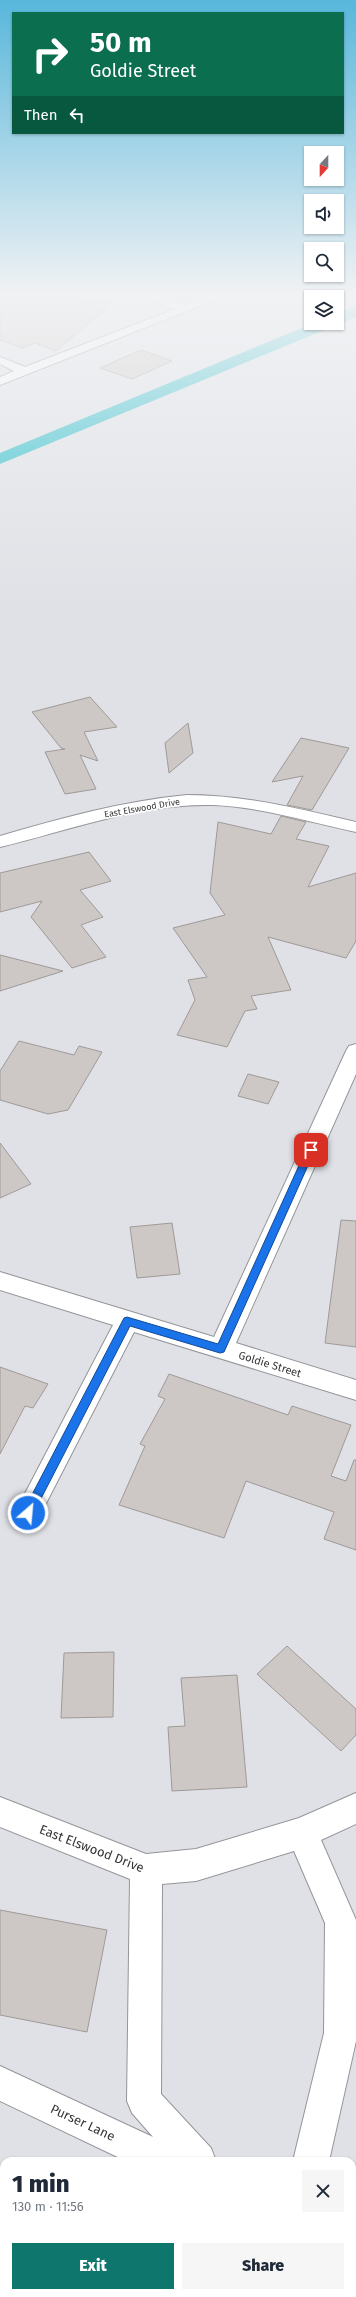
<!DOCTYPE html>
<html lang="en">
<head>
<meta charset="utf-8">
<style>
	body { margin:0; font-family:"Fira Sans",sans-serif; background:#f6f6f7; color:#1f2937; height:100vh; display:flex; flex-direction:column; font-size:15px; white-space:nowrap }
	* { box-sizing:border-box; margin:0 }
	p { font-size:13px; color:#747a83 }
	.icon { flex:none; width:22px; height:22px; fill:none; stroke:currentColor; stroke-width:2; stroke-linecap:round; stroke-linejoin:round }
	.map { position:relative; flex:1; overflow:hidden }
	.details { position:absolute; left:0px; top:2157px; width:356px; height:140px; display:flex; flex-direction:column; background:#fff; border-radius:12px 12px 0 0; box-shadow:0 1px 3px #0004 }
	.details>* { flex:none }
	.banner { position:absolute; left:12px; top:12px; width:332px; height:122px; border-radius:0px; box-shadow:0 1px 3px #0004; background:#0b6e4f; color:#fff; overflow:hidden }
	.needle { width:26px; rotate:201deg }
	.fabs { position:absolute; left:304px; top:146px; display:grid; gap:8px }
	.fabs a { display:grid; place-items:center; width:40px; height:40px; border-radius:0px; background:#fff; box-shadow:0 1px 3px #0004; font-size:20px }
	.pin { position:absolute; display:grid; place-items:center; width:34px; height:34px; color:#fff; margin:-17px; border-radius:8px; box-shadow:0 2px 6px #0006 }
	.me { position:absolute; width:44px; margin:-22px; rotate:27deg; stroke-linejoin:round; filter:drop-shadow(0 0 3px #0008) }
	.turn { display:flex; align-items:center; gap:14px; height:84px; padding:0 12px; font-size:18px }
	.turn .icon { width:52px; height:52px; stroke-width:2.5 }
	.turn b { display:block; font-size:28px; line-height:34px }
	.then { display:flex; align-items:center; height:38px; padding:0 12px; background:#0003; gap:8px; font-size:15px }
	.round { display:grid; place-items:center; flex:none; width:42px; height:42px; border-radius:0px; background:#f6f6f7 }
	.summary { display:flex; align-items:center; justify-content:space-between; height:68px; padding:0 12px }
	h1 { font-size:24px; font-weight:800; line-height:30px }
	.primary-button { display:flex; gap:8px; margin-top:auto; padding:8px 12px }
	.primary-button a { flex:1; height:46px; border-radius:0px; background:#0f766e; color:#fff; font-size:16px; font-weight:800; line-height:46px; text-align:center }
	.primary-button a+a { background:#f6f6f7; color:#1f2937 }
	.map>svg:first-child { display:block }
</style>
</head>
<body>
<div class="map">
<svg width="356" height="2297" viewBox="0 0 356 2297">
	<rect width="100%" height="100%" fill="#e0e1e6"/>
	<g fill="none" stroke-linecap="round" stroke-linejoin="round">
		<path fill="#21bcc8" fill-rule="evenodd" d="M356,306v11l-356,147v-11l314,-130h23v-10z"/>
	</g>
	<path fill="#cdc7c5" stroke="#9f9a98" d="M0,292h22l90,12 -56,47 -21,-8 -12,5 -23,-8z
		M141,350l31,11 -40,18 -32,-11z
		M90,697l27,30 -33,5 14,29 -18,-6 16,34 -31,5 -20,-42 20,-3 -4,-1 -29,-36z
		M188,723l5,30 -24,20 -4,-30z
		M301,738l48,10 -37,62 -25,-5 16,-29 -31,6z
		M281,816l25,6 -10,17 33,7 -21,41 48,-14v68l-10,17 -78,-21 23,53 -40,6 6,13 -12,2 -18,36 -50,-12 18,-35 -7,-20 19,-3 -34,-49 52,-13 -15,-22 8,-71 53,12z
		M89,852l22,29 -31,9 23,27 -22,8 25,32 -34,11 -41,-51 11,-16 -42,11v-39z
		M0,955l63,16 -63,20z
		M19,1041l55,14 5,-9 23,6 -34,58 -20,4 -48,-14v-29z
		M248,1074l31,8 -11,22 -30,-8z
		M0,1143l31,41 -31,14z
		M341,1220l15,1v126l-31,-4z
		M172,1223l8,51 -43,4 -7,-51z
		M0,1367l48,17 -15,24 -8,-2 -25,48z
		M169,1374l119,41 4,-9 59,19 -20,51 15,5 8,-21h2v90l-32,-11 10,-27 -88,-31 -22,57 -105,-33 26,-59 -5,-2 25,-45 -7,-3z
		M287,1646l69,63v26l-15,16 -84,-77z
		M114,1652l-1,65 -52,1 3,-65z
		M237,1675l10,112 -75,4 -4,-64 17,-1 -4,-48z
		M0,1910l107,20 -20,102 -87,-17z"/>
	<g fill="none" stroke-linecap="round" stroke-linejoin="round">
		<g stroke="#949599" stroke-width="2">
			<path id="minor" d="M130,292h15l40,13 36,-13h14l-235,93v-8l14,-6 -14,-7v-7l25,10 150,-58 -44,-15z
				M187,795c58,0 113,14 169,27v10c-47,-10 -94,-25 -143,-27 -74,-2 -142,25 -213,42v-11c62,-18 123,-35 187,-41z
				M356,1044v30l-120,269 120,37v20l-222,-68 -97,189 -9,4 -9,-4 -4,-8 4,-8 94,-180 -113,-35v-18l214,65 132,-286 3,-5z
				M356,1793v31l-35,16 35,80v121l-27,120h-36l31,-128 1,-110 -31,-72 -98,30 -34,3 -1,210 50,54 5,13h-90l-126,-60v-35l153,71 -21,-24 -5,-12 3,-222 -130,-52v-30l146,57 50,-5 103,-31z
				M352,2196l4,1v36l-4,-1z
				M177,2293h38l-1,4h-38z"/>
		</g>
		<use href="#minor" fill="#fff" fill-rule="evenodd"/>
	</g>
	<linearGradient id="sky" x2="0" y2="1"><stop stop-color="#58b7db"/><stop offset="0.48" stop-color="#f1f2f4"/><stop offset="1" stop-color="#f1f2f4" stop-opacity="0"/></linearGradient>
	<rect width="356" height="613" fill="url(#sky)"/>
	<path fill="#1a73e8" stroke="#114b97" d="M311,1147l4,3 -91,202 -4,1 -90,-27 -98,190h-8l-1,-3 1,-3 100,-192 3,-1 91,27 88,-194z"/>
	<g text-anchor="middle" stroke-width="3.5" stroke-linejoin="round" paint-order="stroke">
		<g font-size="9" fill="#353637" stroke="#fff">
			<text transform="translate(142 808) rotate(-10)" y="3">East Elswood Drive</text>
		</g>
		<g font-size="11" fill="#353637" stroke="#fff">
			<text transform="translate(270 1364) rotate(17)" y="4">Goldie Street</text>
		</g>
		<g font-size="13" fill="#353637" stroke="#fff">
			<text transform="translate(92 1848) rotate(21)" y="5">East Elswood Drive</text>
			<text transform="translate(83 2122) rotate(25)" y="5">Purser Lane</text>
		</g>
	</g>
</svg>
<div class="fabs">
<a><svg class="needle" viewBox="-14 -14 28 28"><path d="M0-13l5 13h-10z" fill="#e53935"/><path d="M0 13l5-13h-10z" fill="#747a83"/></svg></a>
<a><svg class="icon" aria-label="sound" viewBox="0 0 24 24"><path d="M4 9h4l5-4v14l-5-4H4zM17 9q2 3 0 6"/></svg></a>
<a><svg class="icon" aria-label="search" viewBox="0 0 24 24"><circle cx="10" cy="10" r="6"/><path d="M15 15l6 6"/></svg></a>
<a><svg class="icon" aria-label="layers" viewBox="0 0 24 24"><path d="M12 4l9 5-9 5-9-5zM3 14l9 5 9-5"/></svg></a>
</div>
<div class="pin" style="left:311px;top:1150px;background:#d93025"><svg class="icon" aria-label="arrive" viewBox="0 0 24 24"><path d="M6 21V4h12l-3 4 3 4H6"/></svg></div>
<svg class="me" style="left:28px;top:1513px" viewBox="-20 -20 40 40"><circle r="17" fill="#1a73e8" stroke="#fff" stroke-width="3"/><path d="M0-11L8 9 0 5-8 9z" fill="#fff"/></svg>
<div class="banner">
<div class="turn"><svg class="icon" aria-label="right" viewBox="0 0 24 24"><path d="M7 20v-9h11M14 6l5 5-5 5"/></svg><div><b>50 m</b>Goldie Street</div></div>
<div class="then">Then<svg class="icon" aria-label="left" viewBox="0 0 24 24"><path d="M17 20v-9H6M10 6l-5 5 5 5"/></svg></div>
</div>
<section class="details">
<div class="summary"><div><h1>1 min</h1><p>130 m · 11:56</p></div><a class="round"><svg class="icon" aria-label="close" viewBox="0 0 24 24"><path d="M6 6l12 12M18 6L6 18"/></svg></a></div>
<div class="primary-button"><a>Exit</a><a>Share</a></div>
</section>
</div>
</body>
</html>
